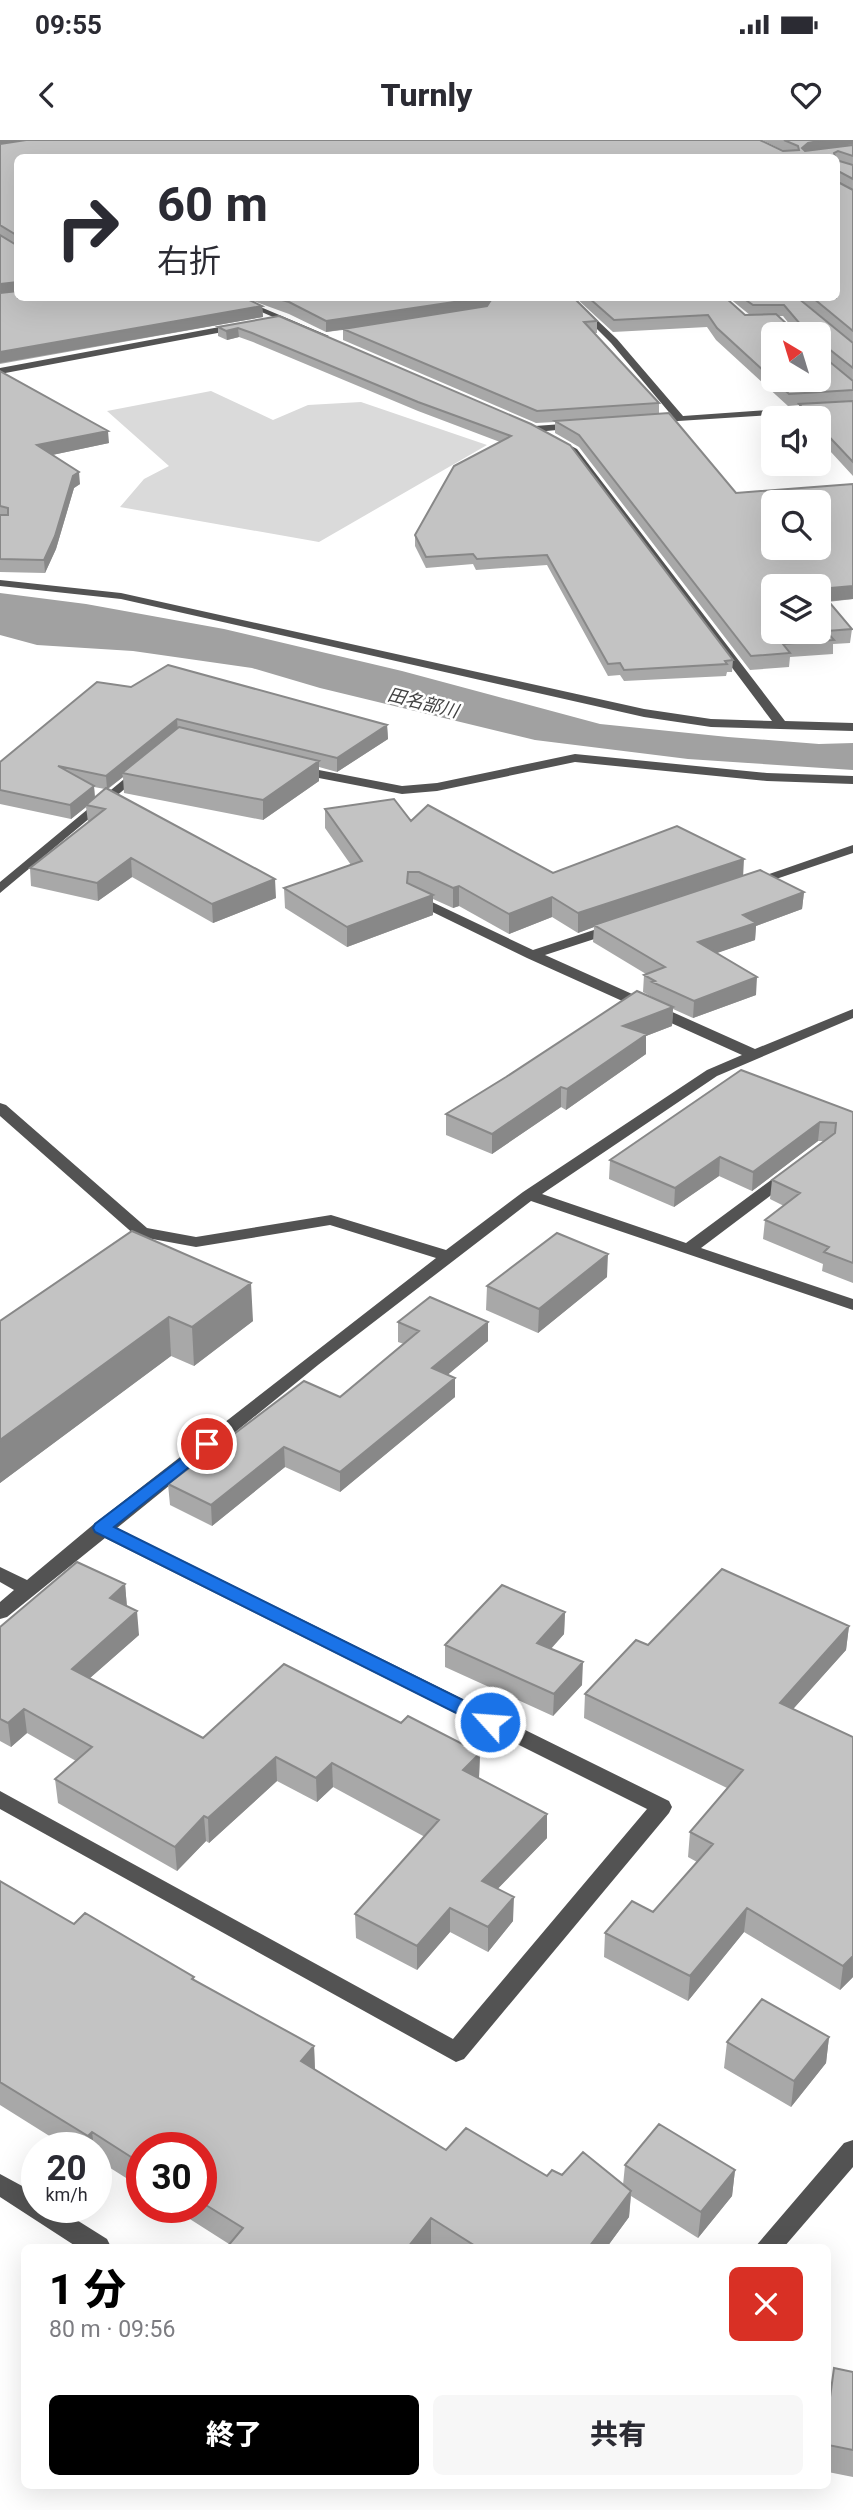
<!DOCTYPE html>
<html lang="ja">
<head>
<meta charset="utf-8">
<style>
	body { margin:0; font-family:Roboto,"Noto Sans JP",sans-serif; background:#f7f7f7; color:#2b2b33; height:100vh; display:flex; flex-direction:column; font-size:26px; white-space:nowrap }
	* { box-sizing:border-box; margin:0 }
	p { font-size:23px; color:#7c7c81 }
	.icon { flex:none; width:38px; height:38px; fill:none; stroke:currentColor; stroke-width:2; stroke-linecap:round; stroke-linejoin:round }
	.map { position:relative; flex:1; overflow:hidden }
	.panel { position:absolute; left:21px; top:2104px; width:810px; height:245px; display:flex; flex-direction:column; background:#fff; border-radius:10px; box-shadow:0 7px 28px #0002 }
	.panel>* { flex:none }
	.top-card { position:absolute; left:14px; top:14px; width:826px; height:147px; border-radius:10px; box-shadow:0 7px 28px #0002; background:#fff; color:#2b2b33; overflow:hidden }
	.needle { width:46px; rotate:322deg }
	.tools { position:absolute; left:761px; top:182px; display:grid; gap:14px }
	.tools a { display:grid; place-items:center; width:70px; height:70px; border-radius:10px; background:#fff; box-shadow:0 7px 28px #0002; font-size:35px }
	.speed { position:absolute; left:21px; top:1992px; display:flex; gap:14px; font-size:35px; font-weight:700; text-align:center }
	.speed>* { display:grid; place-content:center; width:91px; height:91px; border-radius:50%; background:#fff; box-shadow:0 7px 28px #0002; line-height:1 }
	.speed small { font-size:18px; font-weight:400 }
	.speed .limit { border:10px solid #d22; background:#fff; color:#111 }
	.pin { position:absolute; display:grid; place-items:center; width:60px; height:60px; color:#fff; margin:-30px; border:4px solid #fff; border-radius:50%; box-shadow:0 2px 7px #0007 }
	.me { position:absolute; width:77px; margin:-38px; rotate:296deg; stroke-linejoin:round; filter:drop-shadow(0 0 5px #0008) }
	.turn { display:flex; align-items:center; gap:24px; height:147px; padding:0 28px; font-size:32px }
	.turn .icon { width:91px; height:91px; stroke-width:2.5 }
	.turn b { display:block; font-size:49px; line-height:60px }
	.round { display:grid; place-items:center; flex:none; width:74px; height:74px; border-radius:10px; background:#f7f7f7 }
	.summary { display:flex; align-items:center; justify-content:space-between; height:119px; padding:0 28px }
	h1 { font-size:42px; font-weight:800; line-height:52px; color:#000 }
	.action { display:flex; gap:14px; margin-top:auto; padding:14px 28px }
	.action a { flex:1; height:80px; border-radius:10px; background:#000; color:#fff; font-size:28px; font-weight:800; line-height:80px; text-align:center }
	.action a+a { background:#f7f7f7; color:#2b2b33 }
	.status { display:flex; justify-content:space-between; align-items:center; height:49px; padding:0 35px; background:#fff; direction:ltr }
	.status svg { height:19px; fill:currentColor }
	header { display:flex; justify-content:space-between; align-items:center; height:91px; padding:0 28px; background:#fff; font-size:32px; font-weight:800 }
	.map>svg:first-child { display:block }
</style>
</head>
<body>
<div class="status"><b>09:55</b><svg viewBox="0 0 49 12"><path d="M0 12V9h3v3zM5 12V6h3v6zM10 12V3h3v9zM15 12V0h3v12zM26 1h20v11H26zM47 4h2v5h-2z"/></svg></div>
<header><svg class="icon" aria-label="back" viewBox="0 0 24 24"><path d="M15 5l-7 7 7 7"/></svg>Turnly<svg class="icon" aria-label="heart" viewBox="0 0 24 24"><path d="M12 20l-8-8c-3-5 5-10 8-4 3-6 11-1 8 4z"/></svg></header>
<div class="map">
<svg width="853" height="2370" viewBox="0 0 853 2370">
	<rect width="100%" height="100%" fill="#fff"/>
	<path fill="#dadada" d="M211,251l62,29 35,-15 53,-3 126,43 -168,97 -199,-35 24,-28 25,-13 -62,-55z"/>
	<path fill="#a1a1a1" d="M0,453l86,11 138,25 178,42 198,53 128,13 91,7 34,-1v27l-165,-11 -153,-19 -215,-52 -68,-20 -119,-17 -96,-6 -37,-10z"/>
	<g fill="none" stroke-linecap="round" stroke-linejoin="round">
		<path fill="#535353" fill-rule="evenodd" d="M229,158h10l90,38 -7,2z
			M566,158h8l43,41 66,77 170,-12v6l-206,13 -2,-2 28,-4 -62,-74z
			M241,183l3,5 -244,46v-6z
			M576,283l3,1v4l-44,4 -5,-3 5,-3z
			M554,297l23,12 208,272 68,2v8l-142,-4 -67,-10 -523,-118 -121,-13v-6l121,13 523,116 67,10 61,2 -201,-268 -20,-11 -2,-2z
			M575,614l192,19 86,3v8l-86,-3 -192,-19 -138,29 -35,3 -104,-20 -6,-4 6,-4 104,20 35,-3z
			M141,625l4,1v6l-145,121v-11z
			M853,705v8l-98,33h-10l-2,-3z
			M413,753l120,57 76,-25h10v6l-74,24 210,94 98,-40v9l-136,58 -175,118 144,49 96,-71h12l2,3 -2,3 -93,70 152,51v11l-322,-109 -213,164 -201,163 552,273 3,6 -3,6 -205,246 -8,3 -456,-253v-18l453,248 194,-230 -542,-271 -98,79 -7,2v-17l14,-12 -14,-8v-15l27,13 67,-56 342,-266 -106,-33 -134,22 -60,-11 -136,-120v-13l6,2 141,123 49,9 135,-22 115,35 77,-58 184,-122 35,-15 -215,-97 -119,-58 -2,-3z
			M853,2000v27l-69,80h-29l89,-104z
			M0,2034l37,20v13h19l51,32 4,8h-34l-77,-50z"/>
	</g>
	<path fill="#a8a8a8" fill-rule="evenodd" d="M0,0l783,11h2l-23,-11h91v50l-17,-9v-23h-818v140l244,8 1,11 -263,47z
		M853,50v286l-34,-37v-21h-20l-1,-2 1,-11 -11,1 -72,-66 -9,-13 -94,5 -37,-34h150l19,17h5l-21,-17h69l37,30 -36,-30h37zM778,176h5l7,9h-2zM819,194v46h-45z
		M245,158h329l23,23v12h-3l65,70v11l77,79 117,-9v115l-25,3 24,27 -2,14 -17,1v10l-43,3 -1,10 -39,3 -171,-223 -24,-14v-11l-19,1 -193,-83v-10l-17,2 -37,-18z
		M279,176l252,108 202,236 -1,12h-5l-1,4 -102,5 -4,-6 -12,1 -61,-111 -71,5 -3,-6 -47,4 -11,-22v-11l85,-93 -82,-31 -165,-69 -14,-5 -12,3 -9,-4v-9z
		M0,231l109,72 -57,12 28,29 -6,4 -18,61 -11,24 -45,-1z
		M97,542l290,43 1,14 -51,33 -18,-5v14l-56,39 -139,-27 -1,-16 -15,12 168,109 -63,25 -81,-46 -34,24 -67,-15 -1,-18 58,-46 -2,-15 -15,12 -71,-15v-42zM94,647l11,2 -10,9z
		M325,669l86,12 142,52 190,3 61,16 -2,17 -46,17 -1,14 -39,13 40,42 -63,23 -20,-9 -1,17 -26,10v18l-80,56 -5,-3 -69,47 -46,-19v-21l206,-117 -9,-5 1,-17 2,-1 -53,-32 1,-15 -16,6 -26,-16 -43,17 -50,-28 -6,2 -20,-9v16l-86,32 -62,-39 -1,-20 67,-23 -26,-37z
		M853,972v171l-31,-12 1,-7 -60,-25 2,-19 19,-14 -14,-7 2,-19 52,-39h-6l-66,50 -33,-15 -45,31 -65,-28 1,-19z
		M132,1091l121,90 -59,45 -23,-10 -171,127v-162z
		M607,1137l-69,56 -52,-23 1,-24z
		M398,1182l90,19 -40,33 7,4v19l-115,95 -55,-25 -73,59 -42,-21 -2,-21 172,-87 64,-53 -6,-2z
		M125,1444l2,23 12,28 -49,43 113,60 198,-15 79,30 -1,25 68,36v24l-49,50 15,33 -25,31 -38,-20 -33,38 -61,-32 -1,-24 70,-77 -92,-50 -16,15 -40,-21 -68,62 -3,-2 -29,30 -119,-68 -3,-24 21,-18 -49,-28 -16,14 -11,-6v-114z
		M565,1472l-1,22 -13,15 31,36 -29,31 -108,-49v-22z
		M849,1486l-3,24 -53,59 60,28v240l-13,13 -96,-58 -56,69 -84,-44 1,-24 48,-21 44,-50 -9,-5 2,-25 37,-44 -143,-70 1,-24 63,-49z
		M0,1741l74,43 120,53v4l120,65 1,24 131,80 101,26 15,-1 61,10 2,-20 110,5 -3,26 -34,42 -67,-42 -2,21 -22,30h-171l-5,-3h-202l-58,-37h30v-60h-59v41l-46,-29v-12h-29l-67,-42z
		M829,1897l-3,26 -35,44 -67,-39 3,-26z
		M853,2232v105l-25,-5v-63z"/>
	<path fill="#888" d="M0,0h33l-33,4z
		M824,0h29v4l-45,8 -6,-4 6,-5z
		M18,142v11l-18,2v-11z
		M481,158h8v9l-163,25v-11z
		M262,166l1,11 -263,46v-11z
		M238,188l1,9 -12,3 -1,-9z
		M108,291l1,12 -71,15 -1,-13z
		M79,332l1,12 -6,4 -18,61 -11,24 -1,-13 29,-84z
		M853,446v13l-34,3v-13z
		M177,579l1,13 -56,41 1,4 -16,12 -1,-13z
		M387,585l1,14 -51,33v-14z
		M319,621v20l-56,39v-20z
		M94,646l1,14 -9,5v2l-15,12 -1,-14z
		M131,718l1,19 -34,24 -1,-18z
		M744,719l-1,19 -149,47v2l-16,6v-20z
		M275,739l1,19 -63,25 -1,-19z
		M459,746v20l-6,2v-20z
		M804,752l-2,17 -46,17 -1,14 -58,20 1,-18 45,-27z
		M433,755v20l-86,32v-20z
		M552,757v20l-43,17v-20z
		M757,837l-1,18 -63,23 1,-17z
		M673,867l-1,19 -26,10v18l-80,56 1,-21 56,-63z
		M561,947v20l-69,47v-20z
		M820,982l-2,19 -66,50 1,-19z
		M720,1017l-1,19 -45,31 1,-19z
		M608,1114l-1,23 -69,56 1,-24z
		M251,1143l2,38 -59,45 -2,-39z
		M169,1177l2,39 -171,127v-43z
		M488,1182v19l-56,47v-20z
		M455,1238v19l-115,95v-20z
		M284,1307l1,20 -73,59 -1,-21z
		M125,1444l2,24 -17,-10z
		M137,1471l2,24 -65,57 -2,-23z
		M565,1472l-1,22 -28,31 1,-22z
		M849,1486l-3,24 -69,77 3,-24z
		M583,1522l-1,23 -29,31 1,-22z
		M24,1569l3,24 -16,14 -3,-24z
		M480,1613l-1,24 -16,17v-24z
		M276,1617l1,24 -68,62 -1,-25z
		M332,1623l1,24 -16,15 -1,-24z
		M547,1674v24l-65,67v-24z
		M204,1676l2,25 -29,30 -2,-24z
		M514,1757l-1,24 -25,31v-25z
		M450,1768v24l-33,38v-24z
		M747,1768l-3,24 -56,69 2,-25z
		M853,1816v21l-13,13 3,-24z
		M829,1897l-3,26 -35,44 3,-26z
		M314,1906l1,26 -14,-11z
		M92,1992l2,15h-5l-1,-11z
		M735,2030l-3,26 -34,42 3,-26z
		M631,2051l-2,26 -22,30h-18z
		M431,2078v26l-2,3h-21z"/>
	<path fill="#c3c3c3" stroke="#888" stroke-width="2" fill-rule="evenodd" d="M26,0h734l23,11 16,-1 -1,-4 -14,-6h40l-16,3 -6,5 3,3 48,-6v11l-15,-5 -4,2 1,5h-817v78l-18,-11v-81z
		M836,20l17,5v14l-17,-9z
		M836,41l17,9v141l-40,-33h23z
		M0,95l18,11v36l-18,2z
		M18,151v7h227l17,8 -262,46v-59z
		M275,158h206l-155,23 -37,-19z
		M490,158h84l23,23 -13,1 75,81 -122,8 -194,-82 144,-23 4,-6z
		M589,158h137l19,17 31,-1 12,11h13l-17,-20h-31l-10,-7h55l55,45v25l-34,-27v-7h-45v46h45v-27l34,28v9l-64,4 -72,-66 -9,-13 -94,5z
		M279,176l252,108 39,21 163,215 -8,1 2,3 -103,6 -4,-7 -12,1 -61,-109 -70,4 -4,-5 -47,3 -11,-22 39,-69 57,-30 -93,-34 -166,-69 -14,-5 -12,3 -8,-4z
		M0,231l108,60 -71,14 42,27 -6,4 -18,60 -11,24 -44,-1v-44h8v-7l-8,-2z
		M853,261v61l-34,-36v-8h-7l-13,-14z
		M669,273l67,80 117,-9v102l-34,3v-3h-45v46h45v-42l33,39 -26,2 8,9 -51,4 7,9 -39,3 -172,-221 -24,-14zM774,362h45v46h-45z
		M168,525l219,60 -50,33 -160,-39 -71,57 -48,-10 36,20 -24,19 -70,-15v-28l97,-80 34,5z
		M179,587l140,34 -56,39 -141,-27z
		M106,648l169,91 -63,25 -81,-46 -34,25 -67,-15 75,-59 -19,-4z
		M394,659l17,22 17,-16 125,68 124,-47 67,33 -166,54 -26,-16 -43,17 -50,-28 -6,2 -34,-16h-11l-1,11 26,12 -86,32 -63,-39 78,-27 -37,-52z
		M760,730l44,22 -61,23 13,8 -58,19 59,35 -63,24 -42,-19 3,-1 -11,-6 21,-8 -71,-42z
		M637,851l36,16 -50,19 24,8 -80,55 -6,-2 -69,47 -46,-20 60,-37z
		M741,930l112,42v151l-29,-11 5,-5 -64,-27 35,-27 -28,-13 63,-47 1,-10 -16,-1 -67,50 -33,-15 -45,31 -65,-28z
		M132,1091l119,52 -59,44 -23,-10 -169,123v-119z
		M557,1093l51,21 -69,55 -52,-23z
		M430,1157l58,25 -56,46 23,10 -115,94 -56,-25 -73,58 -43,-21 136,-103 36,16 79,-66 -21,-9z
		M77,1422l48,22 -15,14 27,13 -65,58 131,69 81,-74 117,59 7,-7 72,37 -17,17 84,44 -65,67 32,16 -26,30 -38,-19 -33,38 -62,-32 84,-94 -107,-57 -16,15 -40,-21 -68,61 -4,-2 -29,31 -120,-68 37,-32 -68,-38 -16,14 -8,-4v-92z
		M722,1429l127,57 -69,77 73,34v219l-10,10 -96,-58 -57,68 -85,-43 27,-32 21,11 60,-68 -23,-12 53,-62 -158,-76 51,-54 12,5z
		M502,1445l63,27 -28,31 46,19 -29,32 -109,-49z
		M0,1741l74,43 11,-11 109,64 -2,2 122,67 -13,15 145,89 20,-22 81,48 5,-6 10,5 21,-23 48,39 -42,56h-112l-46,-29 -23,29h-181l16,-19 -42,-26v-55h-59v17l-50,-32 -4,4 -88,-54z
		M762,1859l67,38 -35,44 -67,-39z
		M659,1984l76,46 -34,42 -76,-47z
		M834,2228l19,4v78l-25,-5v-33z"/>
	<path fill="#1a73e8" stroke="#114b97" stroke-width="2" d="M207,1299l8,5 -2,4 -99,79 383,190 3,5 -3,5h-13l-389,-195 -2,-4 2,-4z"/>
	<g text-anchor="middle" stroke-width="5" stroke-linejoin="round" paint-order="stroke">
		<g font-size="18" font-style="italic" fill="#424242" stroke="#fff">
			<text transform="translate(423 563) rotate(14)" y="6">田名部川</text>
		</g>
	</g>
</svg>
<div class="tools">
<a><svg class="needle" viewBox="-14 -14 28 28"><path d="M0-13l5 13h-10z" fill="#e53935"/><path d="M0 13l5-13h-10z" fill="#7c7c81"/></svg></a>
<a><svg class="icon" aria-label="sound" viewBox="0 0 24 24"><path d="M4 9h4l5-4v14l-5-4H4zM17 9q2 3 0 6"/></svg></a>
<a><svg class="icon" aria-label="search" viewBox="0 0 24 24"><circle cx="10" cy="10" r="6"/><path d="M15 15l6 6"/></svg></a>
<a><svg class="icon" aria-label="layers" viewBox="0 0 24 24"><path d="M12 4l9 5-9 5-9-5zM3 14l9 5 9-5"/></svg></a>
</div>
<div class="speed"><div>20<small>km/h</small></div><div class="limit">30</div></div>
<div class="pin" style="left:207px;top:1304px;background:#d93025"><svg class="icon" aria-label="arrive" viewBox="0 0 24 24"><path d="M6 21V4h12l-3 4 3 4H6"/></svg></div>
<svg class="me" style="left:490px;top:1582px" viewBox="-20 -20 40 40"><circle r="17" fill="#1a73e8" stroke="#fff" stroke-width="3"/><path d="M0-11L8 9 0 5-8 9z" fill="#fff"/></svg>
<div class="top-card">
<div class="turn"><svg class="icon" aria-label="right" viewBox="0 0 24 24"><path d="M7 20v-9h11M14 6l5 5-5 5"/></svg><div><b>60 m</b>右折</div></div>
</div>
<section class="panel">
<div class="summary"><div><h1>1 分</h1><p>80 m · 09:56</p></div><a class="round" style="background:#d93025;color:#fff"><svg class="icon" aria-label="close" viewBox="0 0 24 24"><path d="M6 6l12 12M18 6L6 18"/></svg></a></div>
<div class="action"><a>終了</a><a>共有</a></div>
</section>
</div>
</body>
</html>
